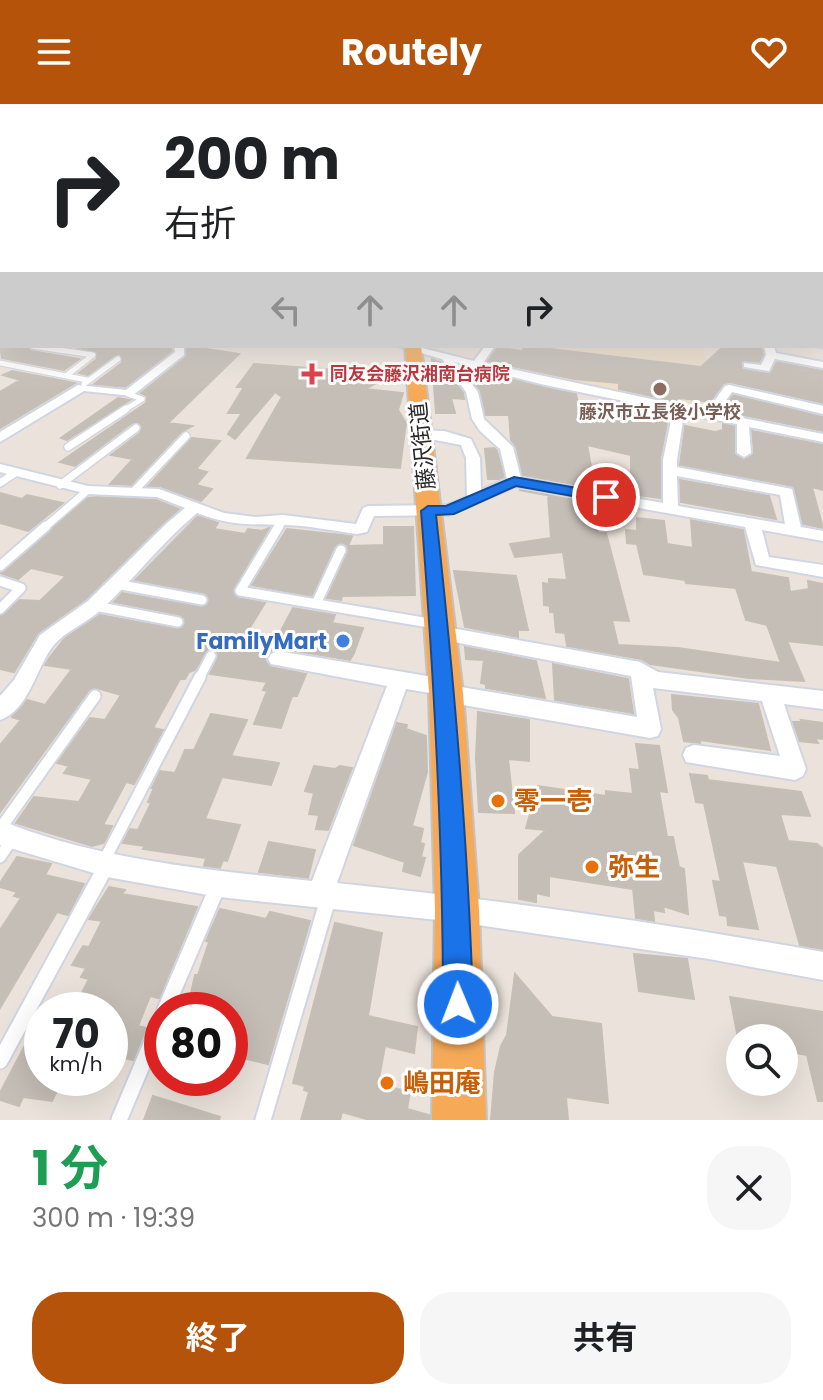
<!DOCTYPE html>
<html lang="ja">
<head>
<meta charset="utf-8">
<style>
	body { margin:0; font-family:Poppins,"Noto Sans JP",sans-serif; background:#f6f6f6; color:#202124; height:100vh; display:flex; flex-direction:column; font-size:30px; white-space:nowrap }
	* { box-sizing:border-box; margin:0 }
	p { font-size:26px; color:#757577 }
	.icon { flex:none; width:44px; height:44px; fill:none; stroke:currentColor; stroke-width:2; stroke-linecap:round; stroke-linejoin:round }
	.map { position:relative; height:1016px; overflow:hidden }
	.sheet { display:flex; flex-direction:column; background:#fff; flex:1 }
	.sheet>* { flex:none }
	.hud { position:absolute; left:0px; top:0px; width:824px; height:244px; box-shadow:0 8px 32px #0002; background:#fff; color:#202124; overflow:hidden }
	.fabs { position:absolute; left:726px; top:920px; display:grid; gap:16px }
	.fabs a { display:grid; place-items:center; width:72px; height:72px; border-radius:50%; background:#fff; box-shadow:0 8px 32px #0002; font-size:40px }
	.speed { position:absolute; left:24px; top:888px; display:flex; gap:16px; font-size:40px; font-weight:700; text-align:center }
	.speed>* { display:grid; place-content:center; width:104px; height:104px; border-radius:50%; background:#fff; box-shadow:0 8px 32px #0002; line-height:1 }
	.speed small { font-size:20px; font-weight:400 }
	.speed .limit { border:12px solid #d22; background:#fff; color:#111 }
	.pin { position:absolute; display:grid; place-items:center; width:68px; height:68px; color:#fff; margin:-34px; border:4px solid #fff; border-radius:50%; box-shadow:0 2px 8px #0007 }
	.me { position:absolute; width:88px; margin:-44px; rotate:359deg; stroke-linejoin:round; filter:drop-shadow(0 0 6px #0008) }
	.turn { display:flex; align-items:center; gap:28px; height:168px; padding:0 32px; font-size:36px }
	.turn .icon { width:104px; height:104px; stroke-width:2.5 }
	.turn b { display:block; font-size:56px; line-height:68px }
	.lanes { display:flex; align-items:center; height:76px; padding:0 32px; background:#0003; justify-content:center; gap:40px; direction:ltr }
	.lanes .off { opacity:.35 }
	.round { display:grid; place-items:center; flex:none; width:84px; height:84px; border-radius:32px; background:#f6f6f6 }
	.headline { display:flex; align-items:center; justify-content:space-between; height:136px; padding:0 32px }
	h1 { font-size:48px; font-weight:700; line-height:60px; color:#1e9e55 }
	.cta { display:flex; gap:16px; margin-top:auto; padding:16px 32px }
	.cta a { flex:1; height:92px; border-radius:32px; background:#b45309; color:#fff; font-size:32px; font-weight:700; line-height:92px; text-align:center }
	.cta a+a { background:#f6f6f6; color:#202124 }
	header { display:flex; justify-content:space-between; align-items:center; height:104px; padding:0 32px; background:#b45309; color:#fff; font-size:36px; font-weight:700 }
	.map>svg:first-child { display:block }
</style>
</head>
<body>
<header><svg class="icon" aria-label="menu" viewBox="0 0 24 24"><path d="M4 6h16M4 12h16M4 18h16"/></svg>Routely<svg class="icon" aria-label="heart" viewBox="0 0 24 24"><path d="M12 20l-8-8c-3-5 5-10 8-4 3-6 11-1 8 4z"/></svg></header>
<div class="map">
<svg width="823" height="1016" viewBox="0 0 823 1016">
	<rect width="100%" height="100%" fill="#ebe3db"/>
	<path fill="#eddfca" d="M515,242h188l11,61 -210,-36z"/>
	<path fill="#c4beb6" stroke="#c6bfb5" stroke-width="2" d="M0,242h27l4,5 48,8 -15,11 -62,-12z
		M70,242h74l27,2 1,3 -47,36 -31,-3 28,-21 -1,-9 -6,1 -27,20 -9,-2 18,-14v-7z
		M524,242l177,21 23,-21h37l2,9 -4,7 -17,-1v8l28,5 7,-12 46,9v32l-93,-21 -7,2 -13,18 -30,-4 -1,4 -60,-13v-6l-45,-4 -86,-18 10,-14 24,4z
		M193,243l46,7 -71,69 24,3 -11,6 -50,53 -21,-1 23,-25 -22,-4 29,-22 2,-7 -4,-4 -6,1 -57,43 -15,-4 86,-59 1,-7 -6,-3 45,-36 1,-8z
		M432,255l8,3 23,31 1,6 -13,-1 4,15h-19z
		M254,260l139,10 -28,15 38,4 -5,17 8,13 -6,45 -153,-10 35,-61 -7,-5 -40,47 -7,-5 14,-21h-14l16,-26h-7z
		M462,263l114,27 3,14 38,3v-8l52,10 -9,46v39l-29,-4v-39l-44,-10 8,43 -72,-13 -7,-29 -5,-6 -2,-25h-23l-6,-25z
		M12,267l63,12 -75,45v-36l20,-12 -17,-5z
		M733,291l90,22v14l-100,-20z
		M118,294l12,2 -63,40 -6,-2z
		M723,320l11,2v27l9,7 11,-7 -2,-22 71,14v45l-11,-3 11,41 -20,-4 -10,-38 -113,-21 5,-39 30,6 8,-2z
		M192,334l28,3 -24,28 11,3 -11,13 16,4 -11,12 -41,-15h-12z
		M494,344l3,3 7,26 -5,2h-11l-3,-30z
		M680,376l89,16 7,23 -95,-17z
		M519,386l72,13 7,30h8l23,88 -17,-1 6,25 60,3 103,15 -14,-38 -21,-5 -10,-32 -50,-5 -1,-3 -41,-6 -7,-30 -10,-1 -1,-13 11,1v-13l27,3 3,23 26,4 -2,-28 52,10 8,42 37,6 2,14 19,-3 -1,-8 15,3v61l-36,-4 17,40 -55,-3 -99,-14 -9,-5 -74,-13 -2,-13 -9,-1 -2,-20h-4v-6l-6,-1 -1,-22 6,1v-5l18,1 -4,-28 -48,5 -5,-13 41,-6 -3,-43z
		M0,389l22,6 5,-4 36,8 -35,28 -28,-8z
		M98,393l58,3 23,9 -93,90 -48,34 -24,39 -14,-3v-53l20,-16 20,1 26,-25 -35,-8 -13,11 -18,-6 88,-75z
		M198,412l20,7 -4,6 31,5 3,-5 14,2 7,-3 -36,62 5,8 27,5 -19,31 30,6 17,-32 42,7 -3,8 31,5 -9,25 -4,7 -72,-12 -10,4 -3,9 5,6 36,7 -9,22h-5l-11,32 -27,-4 13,-33 -4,-1 4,-8 -57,-8 8,-19 -4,-6h-6l-13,21 -6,2 -4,7h-5l-27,49 10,2 -29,54 -8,-2 -23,43 9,1 -8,17 -12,3 -76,-23 18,-26 45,5 13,-23 -28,-6 5,-7 -12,-3 33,-45 15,2 16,-25 -24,-7 -8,2 -89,122v-67l21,-25 -9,-3 15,-17 18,5 27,-36 -27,-4 5,-8 15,-19 35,-23 77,14 7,-3 1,-7 -5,-4 -66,-13 8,-9 79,14 6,-2 2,-7 -5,-5 -69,-13z
		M384,423h29l2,68 -73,1 -1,4 -14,-2 21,-46 -1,-7 -6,-2 -7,4 -22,49 -60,-11 35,-56 65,7 -4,10 36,-1z
		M454,467l62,5 12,54h-10v7l-53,-10z
		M465,543l71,14 9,37 -59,-10v-4l-5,-1 3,-23 -18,-1z
		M553,560l75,15 5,34 -78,-13z
		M672,591l86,9 12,46 -70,-10v3l-16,-2 -5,-23 -6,-8z
		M478,608l51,8v41l-21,-2 6,54 -35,-1 -3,-54z
		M211,610l36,6 -16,36 48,7 -8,22 -49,-8 -17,42 35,6 -13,36 -4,-1 -3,8 -16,-2 2,-8 -63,-9 2,-3 -22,-3 7,-14 8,1 13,-27 -3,-1 6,-14h-2l8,-17 15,2 10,-23h9z
		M801,616l22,3v16l-8,-1 3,5 -18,-2 -7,-19h9z
		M397,619l10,2 -1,4 20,7 1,36 -15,54 11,3 -3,14 4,1 -3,13 4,1 -5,18 -17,-5 2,-9 -51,-17z
		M636,640l23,2 8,46 -8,-1 8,46h6l6,30 5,2 4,45 -25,-8 1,6 -11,-2 1,11 -18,-3 -3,-29 -84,-13v20l-13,-3v9l-17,-3v-44l27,-25 -20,-2 12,-42 68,10v-5l27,3 -3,-25 10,1z
		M314,662l21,3 5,-3 12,2 -24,62 -12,-1 3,-14 -10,-1 5,-21 -9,-2z
		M690,670l17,2 1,4 93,12 9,24 -30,-2 8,27 29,3 6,5v100l-23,-4 -23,-79 -35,-5 16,68 -30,-4 -1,-9 -7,-1 -7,-34 8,1 -17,-79 -8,-1z
		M269,738l46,8 -7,28 -49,-6z
		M17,753l34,7 -6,11 39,9 -16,31 -11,-3 -57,96v-78l21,-32 -7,-2 3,-4 -17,-5v-4z
		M109,783l16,3 -3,4 75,13 -38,91 -9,-2 -12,30 8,2 -13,32 -23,-5v-45h-37l16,-31 -8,-2 5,-9 -14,-3 11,-19 6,1 13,-26 -13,-2z
		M220,805l46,10 4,-7 40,9 -42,143 -38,-9v-32l4,-14 -45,-6 6,-28h3l11,-33 -3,-1z
		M335,819l47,10 -14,83 49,11 -3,26 -29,-7 -7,38 32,8 -3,17 22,6v5h-59l-28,-8 -2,8h-39l8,-28 -5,-2 1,-4 -12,-3z
		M634,850l53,5 7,40 -55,-8z
		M515,870l37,43 49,7 7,79 -42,-6 2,23h-77l4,-48 6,-26 6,-11z
		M730,893l93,15v89h-5l-11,-46 -23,-4v-13h-46z
		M42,909v65h21l-11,23 -29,-4 -4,9 -19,-6v-7z
		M153,992l67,21 -1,3h-75z"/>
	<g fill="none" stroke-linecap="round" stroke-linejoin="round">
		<g stroke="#d0d5e2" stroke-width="7">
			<path id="service-far4" d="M32,242l61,9 -26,20
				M0,259l87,17
				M84,280l34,-25
				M123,307l19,-12 -14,-5"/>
		</g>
		<g stroke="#d0d5e2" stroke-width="10">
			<path id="service-far3" d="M68,343l58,-38
				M0,379l15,-10
				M60,381l76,-57
				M134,387l52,-55
				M44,424l44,-38
				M278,424l5,-8"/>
		</g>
		<g stroke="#d0d5e2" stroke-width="13">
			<path id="service-far2" d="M279,422l-39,65 195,33
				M0,462l46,-40
				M0,477l21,7 -21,21
				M116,480l86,16
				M316,500l25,-54
				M95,502l83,16
				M199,575l12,-23"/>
		</g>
		<g stroke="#d0d5e2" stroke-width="15">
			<path id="service-far1" d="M0,725l95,-133
				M0,753l13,-19
				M103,768l4,-17 93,-178"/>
		</g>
		<g stroke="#d0d5e2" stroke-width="19">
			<path id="service" d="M165,906l52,-122
				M0,957l104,-191
				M119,1016l43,-102
				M263,1016l65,-221"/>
		</g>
		<g stroke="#d0d5e2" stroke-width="4">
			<path id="minor" d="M822,147h1v5h-1z
				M0,170h2v4h-2z
				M822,177h1v6h-1z
				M0,204l2,1v6l-2,-1z
				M822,238l1,6 -5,-1 4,-1z
				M174,242h10v9l-52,41 -48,-5 -84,51v-10l78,-47 48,5 49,-38z
				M397,242h17l60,15 11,-15h10l-12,17 224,48 18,-25 4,-1 94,21v8l-91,-22 -15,21 106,21v8l-74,-15 2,26 -7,4 -7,-4v-29l-53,-10 -7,46v7l115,22 9,38 22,4v10l-61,-11 7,27 54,8v12l-67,-12 -11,-38 -229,-41 -67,29 -75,1 -7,16 -10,2c-24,-3 -50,-9 -74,-9 -34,-1 -52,1 -86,-12 -35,29 -62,65 -95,96 -15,14 -37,22 -49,37 -17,22 -24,64 -53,74v-24l14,-16 26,-45 48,-34 79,-78 18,-15 -28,-11 -69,-3 -88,-22v-8l88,22 71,3 65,24 31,4 28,-2 73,9 7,-16 5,-2 79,-1 20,-8 -1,-39 -5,-13 -46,-9v-6l29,1 27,8 9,19 1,32 26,-11 -7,-30 -20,-18 -8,-12 -6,-27 -24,-33zM454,258l91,23 128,26 -10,49v43l-142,-25 -8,-31 -29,-28 -6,-27zM677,372l103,19 5,29 -107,-18z
				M764,242h10l2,7 47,9v6l-48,-9 -6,12 -25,-4v-4l17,2 5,-10z
				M440,522l200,36 18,10 165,19v18l-39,-5 22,65 -3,7 -8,4 -109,-18 -3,-7 3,-7 8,-3 86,11 -18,-55 -109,-13 8,41 -3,7 -8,2 -204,-36 -7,-3 -3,-5 -30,-5 -69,194c163,17 325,40 486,69v28l-114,-21 -252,-37 -238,-25 -112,-20 -107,-32v-25c97,40 208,50 312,61l75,-195 -116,-22 -3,-5 3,-5 7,-3 167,28 7,2 3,5 182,31 -6,-41 -198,-38 -2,-5 2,-5z"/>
		</g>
		<g stroke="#d0d5e2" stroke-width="4">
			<path id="tertiary" d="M0,230h2v8h-2z"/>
		</g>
		<g stroke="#c3c3c3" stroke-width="4">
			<path id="trunk" d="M405,242h16l42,347 16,216 7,211h-54l3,-211 -6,-216z"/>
		</g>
		<use href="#service-far4" stroke="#fff" stroke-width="5"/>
		<use href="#service-far3" stroke="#fff" stroke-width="7"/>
		<use href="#service-far2" stroke="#fff" stroke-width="9"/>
		<use href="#service-far1" stroke="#fff" stroke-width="11"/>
		<use href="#service" stroke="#fff" stroke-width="15"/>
		<use href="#minor" fill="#fff" fill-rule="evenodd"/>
		<use href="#tertiary" fill="#fff" fill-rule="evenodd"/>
		<use href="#trunk" fill="#f6aa58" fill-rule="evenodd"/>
	</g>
	<linearGradient id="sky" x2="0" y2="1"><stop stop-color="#77c1ea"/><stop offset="0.5" stop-color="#f6f2ef"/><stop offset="1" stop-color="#f6f2ef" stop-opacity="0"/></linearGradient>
	<rect width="823" height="287" fill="url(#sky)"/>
	<path fill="#1a73e8" stroke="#114b97" stroke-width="2" d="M514,373l92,16 7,4 -7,5 -90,-16 -62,28 -18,1c18,163 32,325 37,489l-4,10 -11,5 -10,-5 -5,-10c0,-165 -9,-329 -22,-493l7,-5h18z"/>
	<path fill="#e0444e" stroke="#fff" stroke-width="3" d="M308 258h8v8h8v8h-8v8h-8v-8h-8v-8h8z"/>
	<circle fill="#8d6e63" stroke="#fff" stroke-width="3" cx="660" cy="285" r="8"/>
	<circle fill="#3f7fe0" stroke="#fff" stroke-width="3" cx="343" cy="537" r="8"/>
	<g fill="#e8710a" stroke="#fff" stroke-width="3">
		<circle cx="498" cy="697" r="8"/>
		<circle cx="592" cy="763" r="8"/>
		<circle cx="387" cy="979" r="8"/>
	</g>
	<g text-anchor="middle" stroke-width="6" stroke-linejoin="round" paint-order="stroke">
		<g font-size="18" font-weight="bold" fill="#be3a42" stroke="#fff" text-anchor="start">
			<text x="330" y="276">同友会藤沢湘南台病院</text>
		</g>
		<g font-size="18" font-weight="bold" fill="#785e54" stroke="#fff">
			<text x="660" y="314">藤沢市立長後小学校</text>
		</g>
		<g font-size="22" fill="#292929" stroke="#fff">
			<text transform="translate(422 342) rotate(-96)" y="8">藤沢街道</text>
		</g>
		<g font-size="22" font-weight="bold" fill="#366cbe" stroke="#fff" text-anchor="end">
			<text x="327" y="545">FamilyMart</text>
		</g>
		<g font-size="26" font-weight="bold" fill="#c56008" stroke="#fff" text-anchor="start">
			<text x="514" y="706">零一壱</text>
			<text x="608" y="772">弥生</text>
			<text x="403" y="988">嶋田庵</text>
		</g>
	</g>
</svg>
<div class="fabs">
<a><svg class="icon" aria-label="search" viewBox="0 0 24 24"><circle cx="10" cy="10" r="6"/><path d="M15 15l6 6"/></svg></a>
</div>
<div class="speed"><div>70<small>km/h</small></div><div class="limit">80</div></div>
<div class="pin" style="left:606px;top:393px;background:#d93025"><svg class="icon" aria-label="arrive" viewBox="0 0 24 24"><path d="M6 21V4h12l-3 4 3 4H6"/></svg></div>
<svg class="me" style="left:458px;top:900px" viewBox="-20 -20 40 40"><circle r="17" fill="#1a73e8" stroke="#fff" stroke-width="3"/><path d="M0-11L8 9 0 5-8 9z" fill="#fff"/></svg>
<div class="hud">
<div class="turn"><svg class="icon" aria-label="right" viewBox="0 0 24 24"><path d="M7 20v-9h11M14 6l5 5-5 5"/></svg><div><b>200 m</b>右折</div></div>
<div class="lanes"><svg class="icon off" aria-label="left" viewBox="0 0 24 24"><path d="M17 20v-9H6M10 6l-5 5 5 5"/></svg><svg class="icon off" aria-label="ahead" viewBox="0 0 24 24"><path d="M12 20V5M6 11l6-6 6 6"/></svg><svg class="icon off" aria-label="ahead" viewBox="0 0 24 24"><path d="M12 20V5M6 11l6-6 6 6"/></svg><svg class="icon" aria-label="right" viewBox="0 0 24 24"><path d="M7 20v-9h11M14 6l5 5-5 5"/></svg></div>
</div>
</div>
<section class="sheet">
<div class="headline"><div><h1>1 分</h1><p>300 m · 19:39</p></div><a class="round"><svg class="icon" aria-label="close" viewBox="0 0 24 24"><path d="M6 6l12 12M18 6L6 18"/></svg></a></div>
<div class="cta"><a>終了</a><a>共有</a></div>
</section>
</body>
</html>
